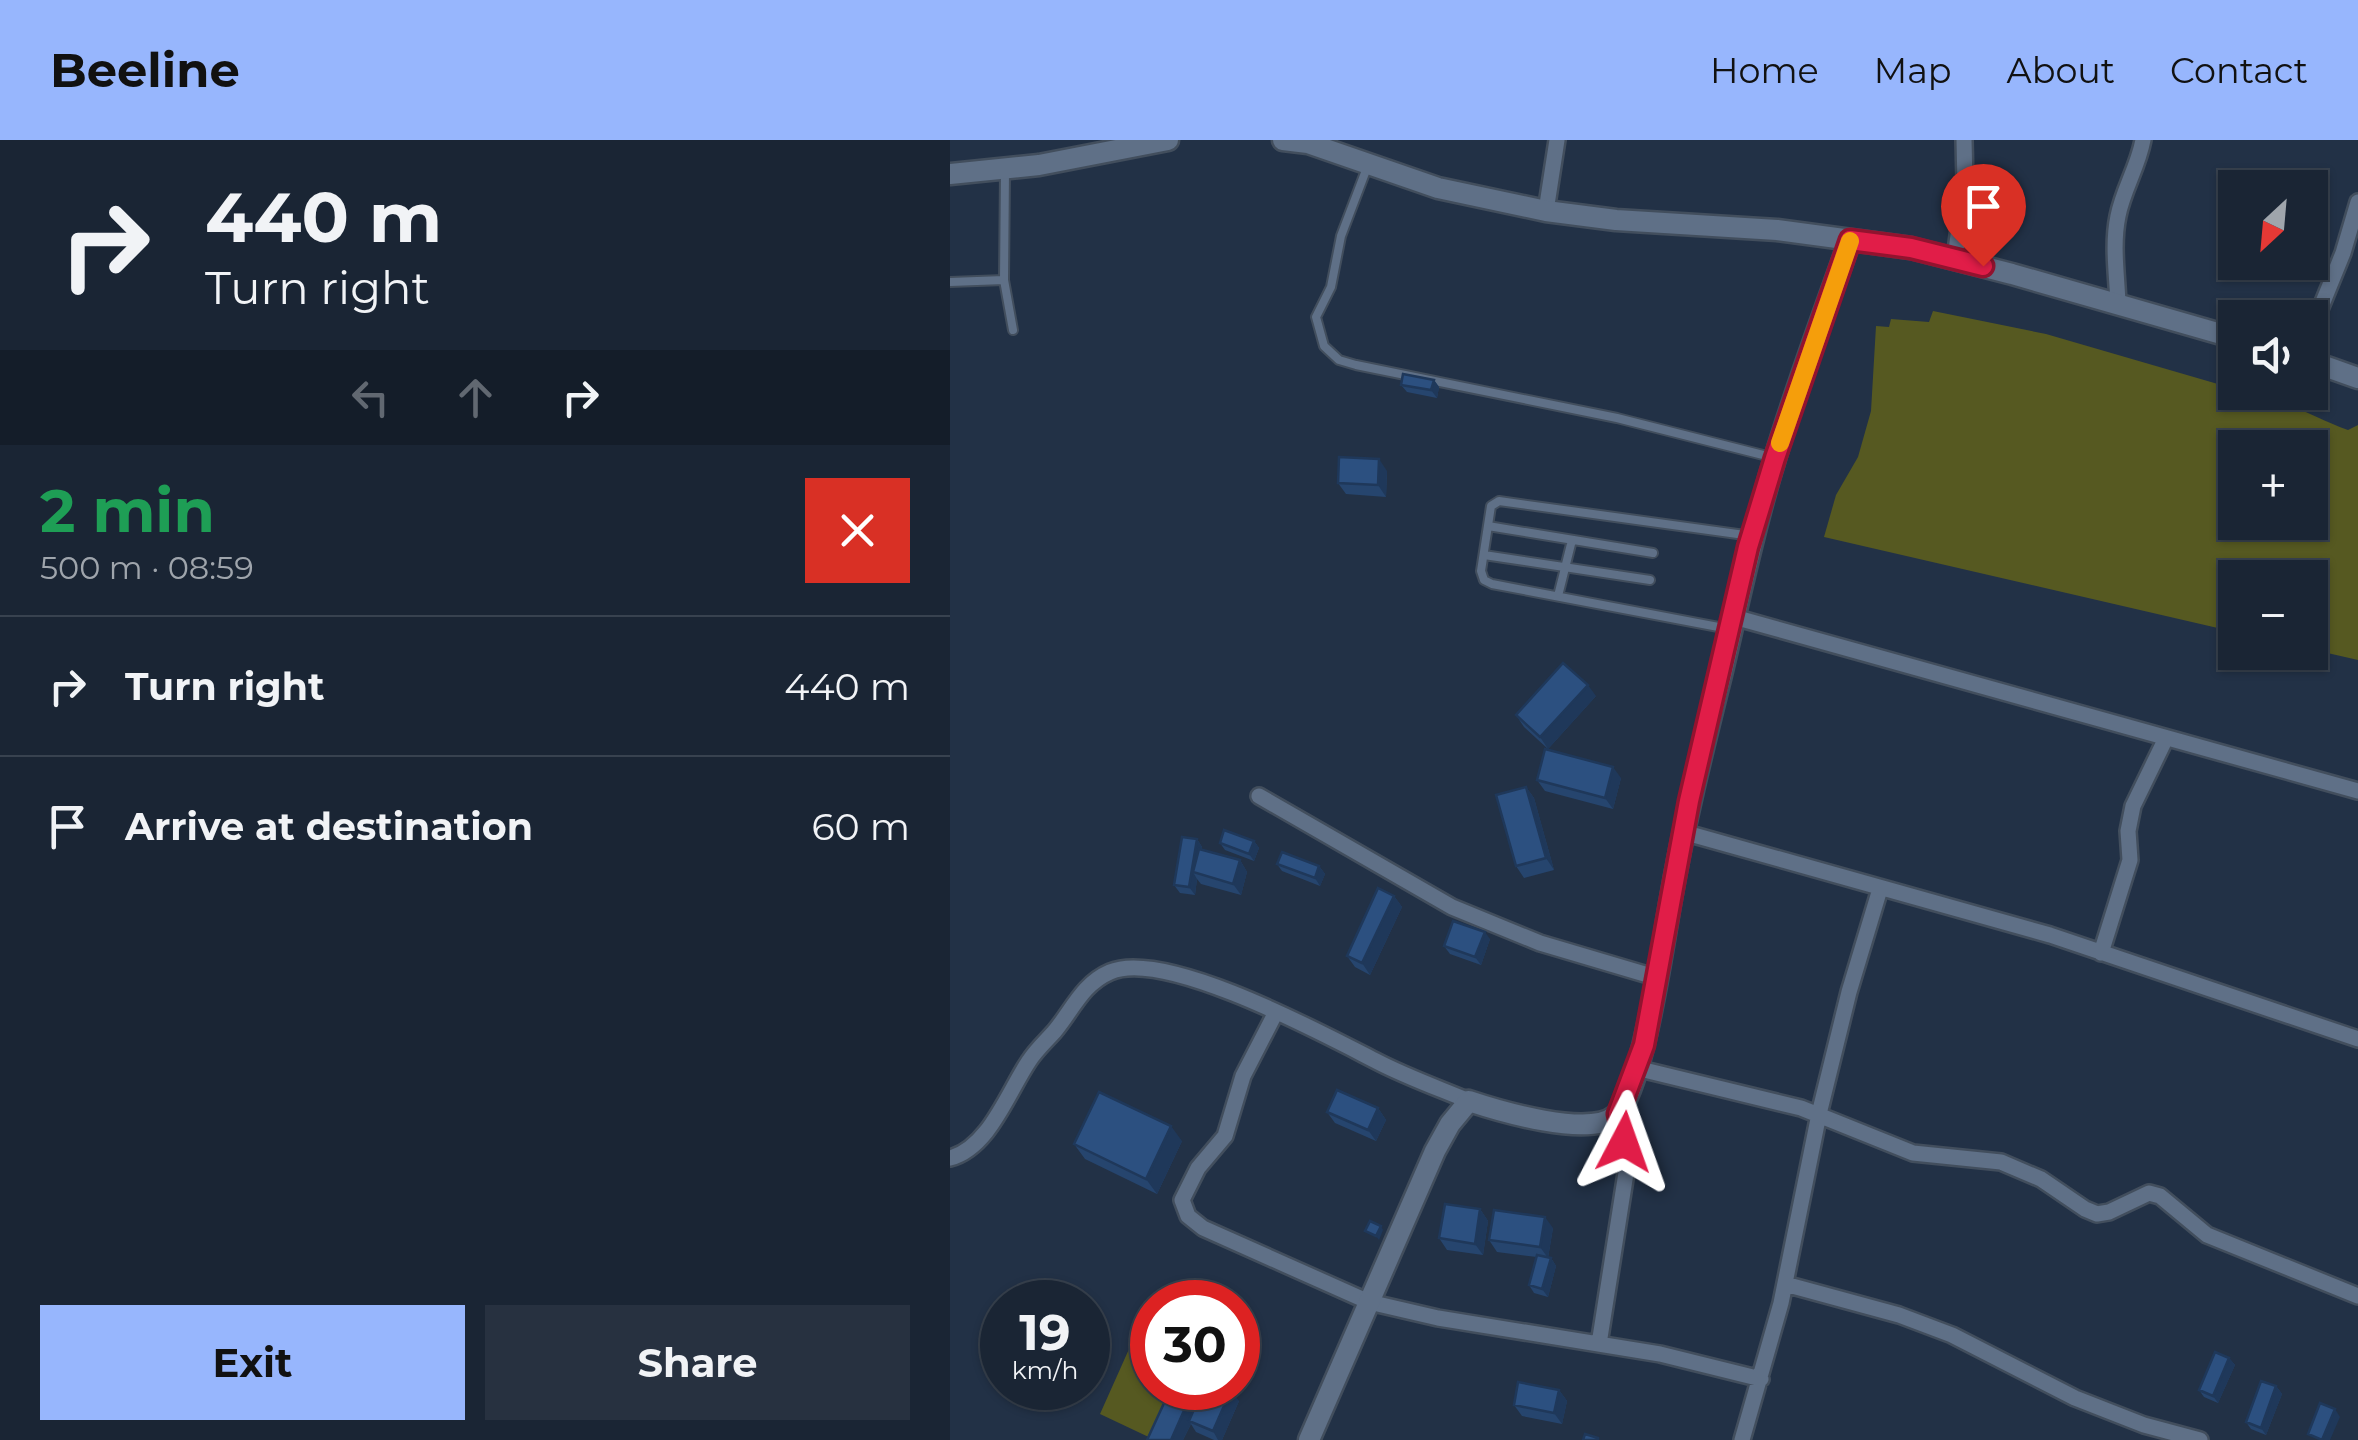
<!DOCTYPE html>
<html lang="en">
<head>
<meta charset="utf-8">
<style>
	body { margin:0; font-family:Montserrat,sans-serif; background:#273140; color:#f1f3f6; height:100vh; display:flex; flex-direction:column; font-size:38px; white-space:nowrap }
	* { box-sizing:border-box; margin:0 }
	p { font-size:32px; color:#9fa5ac }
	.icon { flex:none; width:55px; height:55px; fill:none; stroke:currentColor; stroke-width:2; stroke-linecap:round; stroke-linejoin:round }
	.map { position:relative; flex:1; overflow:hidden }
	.panel { display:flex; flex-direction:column; background:#1a2534; width:950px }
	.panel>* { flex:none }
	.guide { background:#1a2534; color:#f1f3f6; overflow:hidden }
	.needle { width:65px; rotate:206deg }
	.controls { position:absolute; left:1268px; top:30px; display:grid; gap:20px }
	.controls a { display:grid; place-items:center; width:110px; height:110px; border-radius:0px; background:#1a2534; box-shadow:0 2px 8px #0004,0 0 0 2px #38424f; font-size:50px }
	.speed { position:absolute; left:30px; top:1140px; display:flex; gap:20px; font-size:50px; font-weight:700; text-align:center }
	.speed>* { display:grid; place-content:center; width:130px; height:130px; border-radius:50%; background:#1a2534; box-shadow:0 2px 8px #0004,0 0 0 2px #38424f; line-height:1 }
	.speed small { font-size:25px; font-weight:400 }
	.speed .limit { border:15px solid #d22; background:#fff; color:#111 }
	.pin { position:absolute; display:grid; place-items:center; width:85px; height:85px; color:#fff; margin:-102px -42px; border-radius:50% 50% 50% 0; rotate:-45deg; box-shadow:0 0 10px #0007 }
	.pin .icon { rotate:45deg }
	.me { position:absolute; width:110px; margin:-55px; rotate:4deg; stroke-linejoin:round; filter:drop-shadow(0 0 8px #0008) }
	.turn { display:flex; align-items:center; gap:35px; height:210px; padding:0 40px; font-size:45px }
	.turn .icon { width:130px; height:130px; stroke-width:2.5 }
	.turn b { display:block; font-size:70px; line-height:85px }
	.lanes { display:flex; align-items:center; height:95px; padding:0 40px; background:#0003; justify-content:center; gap:50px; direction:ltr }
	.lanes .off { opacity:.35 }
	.round { display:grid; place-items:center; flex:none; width:105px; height:105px; border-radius:0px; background:#273140 }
	.head { display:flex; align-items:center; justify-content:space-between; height:170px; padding:0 40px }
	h1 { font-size:60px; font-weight:700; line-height:75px; color:#1e9e55 }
	.button { display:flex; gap:20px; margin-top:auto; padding:20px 40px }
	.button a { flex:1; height:115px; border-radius:0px; background:#97b6fd; color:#111; font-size:40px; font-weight:700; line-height:115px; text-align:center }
	.button a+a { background:#273140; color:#f1f3f6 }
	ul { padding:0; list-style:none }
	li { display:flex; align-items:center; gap:30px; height:140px; padding:0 40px; border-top:2px solid #38424f }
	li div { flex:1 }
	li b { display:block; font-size:38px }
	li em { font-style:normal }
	header { display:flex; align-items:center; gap:60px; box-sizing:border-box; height:140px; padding:0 50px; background:#97b6fd; color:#111 }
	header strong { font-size:48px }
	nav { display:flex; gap:55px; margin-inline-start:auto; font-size:35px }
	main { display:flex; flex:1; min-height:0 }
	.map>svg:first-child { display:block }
</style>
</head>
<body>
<header>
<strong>Beeline</strong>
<nav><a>Home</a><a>Map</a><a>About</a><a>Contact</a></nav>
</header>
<main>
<section class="panel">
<div class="guide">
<div class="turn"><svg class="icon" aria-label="right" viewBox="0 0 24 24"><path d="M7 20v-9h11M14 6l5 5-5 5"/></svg><div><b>440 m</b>Turn right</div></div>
<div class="lanes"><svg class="icon off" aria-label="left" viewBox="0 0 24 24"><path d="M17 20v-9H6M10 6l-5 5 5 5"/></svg><svg class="icon off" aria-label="ahead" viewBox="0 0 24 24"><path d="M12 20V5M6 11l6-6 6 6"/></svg><svg class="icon" aria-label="right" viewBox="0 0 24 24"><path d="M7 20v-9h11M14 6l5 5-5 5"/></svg></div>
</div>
<div class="head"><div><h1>2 min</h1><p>500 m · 08:59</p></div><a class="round" style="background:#d93025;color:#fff"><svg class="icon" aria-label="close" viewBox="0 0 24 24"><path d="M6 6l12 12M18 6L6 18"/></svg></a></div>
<ul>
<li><svg class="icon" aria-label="right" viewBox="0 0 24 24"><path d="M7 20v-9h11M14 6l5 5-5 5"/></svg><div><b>Turn right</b></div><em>440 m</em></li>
<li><svg class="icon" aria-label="arrive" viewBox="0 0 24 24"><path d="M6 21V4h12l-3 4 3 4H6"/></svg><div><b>Arrive at destination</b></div><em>60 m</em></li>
</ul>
<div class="button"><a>Exit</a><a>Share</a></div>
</section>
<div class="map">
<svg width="1408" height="1300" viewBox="0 0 1408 1300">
	<rect width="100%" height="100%" fill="#223146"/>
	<path fill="#565921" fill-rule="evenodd" d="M983,171l113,23 189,55v3c39,0 77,25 113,38l10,-5v235l-48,-11v-71h-75v54l-411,-95 12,-42 22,-38 13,-46 5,-85 13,1 2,-8 38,3zM1285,308h75v74h-75z
		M192,1180l10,5v63h29l-26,52 -55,-26z"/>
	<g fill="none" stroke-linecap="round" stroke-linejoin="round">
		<g stroke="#424e5d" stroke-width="12">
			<path id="service" d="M418,25l-27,71 -10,51 -15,30 8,29 15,14 17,5 261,53 158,40
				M55,31l-1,109 9,50
				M0,142l54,-2
				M538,386l165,27
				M534,415l166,25
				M608,456l14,-56
				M779,489l-237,-45 -8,-4 -3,-9 10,-65 8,-5 253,35"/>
		</g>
		<g stroke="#424e5d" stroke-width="20">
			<path id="minor" d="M596,71l11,-71
				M1005,118l10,-75 -1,-43
				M1168,164c-1,-29 -6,-59 0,-88 5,-26 20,-49 25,-76
				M1360,194l33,-81 15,-51
				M784,477l624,174
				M309,656l193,111 88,36 118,35
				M733,692l367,103 308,104
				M1151,813l29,-93 -2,-29 5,-25 33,-68
				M326,872l-33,64 -18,60 -27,32 -16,32 6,16 15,12 166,74 69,16 222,36 101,25
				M686,928l165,40 112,45 88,9 40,17 44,30 12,5 12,-2 40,-19 11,3 47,39 151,61
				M0,1018c39,-10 58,-66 79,-97 7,-11 16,-19 25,-29 18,-21 28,-48 56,-60 55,-24 215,63 268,90 29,15 60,26 91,39
				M835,1144l114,31 53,20 123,63 69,27 56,15
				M649,1204l27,-171 -8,-59
				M792,1300l39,-137 38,-189 30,-122 31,-103"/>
		</g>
		<g stroke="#424e5d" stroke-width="25">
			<path id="tertiary" d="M333,0l25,3 130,45 108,23 70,9 161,10 134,18 101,26 223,64
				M0,34l89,-9 129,-25
				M1360,221l48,17
				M359,1300l126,-289 15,-27 19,-23c30,10 120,37 146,15 27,-23 48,-172 55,-212 13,-77 32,-153 51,-229 17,-71 31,-142 53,-213 22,-75 50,-148 76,-222"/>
		</g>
		<use href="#service" stroke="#5f7087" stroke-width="8"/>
		<use href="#minor" stroke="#5f7087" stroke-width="15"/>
		<use href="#tertiary" stroke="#5f7087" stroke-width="20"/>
	</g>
	<path fill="#26456e" d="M484,240l5,7 -2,11 -30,-6 -6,-7z
		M437,331l-1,26 -40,-3 -8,-11z
		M646,556l-48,53 -24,-22 -8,-12z
		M671,638l-8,31 -68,-18 -8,-11z
		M576,647l8,11 20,72 -30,8 -8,-12z
		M247,699l5,8v3l38,10 7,12 -6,23 -40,-11 -4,-5 -2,16 -15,-2 -6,-8z
		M304,701l5,7 -5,13 -29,-11 -5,-7z
		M327,724l42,2 6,8 -5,12 -38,-15z
		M444,756l8,11 -32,68 -15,-8 -8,-11z
		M540,799l-9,26 -31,-11 -6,-8z
		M428,968l8,12 -10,21 -41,-18 -8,-11z
		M232,1001l-25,53 -72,-35 -11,-15z
		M530,1069l8,12 -5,34 -36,-5 -8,-12z
		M603,1088l-5,30h3l5,8 -8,31 -14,-4 -5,-8 8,-28 -40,-5 -8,-12z
		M1279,1218l6,7 -17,38 -14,-6 -5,-7z
		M1326,1246l6,8 -16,41 -15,-6 -5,-7z
		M221,1248l68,13 -17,39h-8l-18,-8 -5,-8 -8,16z
		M609,1250l8,11 -5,23 -40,-8 -8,-11z"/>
	<path fill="#1f385a" d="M484,240l5,7 -2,11 -6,-8z
		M429,319l8,12 -1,26 -8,-12z
		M638,545l8,11 -48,53 -8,-12z
		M663,627l8,11 -8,31 -8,-11z
		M576,647l8,11 20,72 -8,-12z
		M247,699l5,8 -4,27 -5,-2 4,7 -2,16 -6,-8z
		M304,701l5,7 -5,13 -5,-7z
		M290,720l7,12 -6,23 -8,-11z
		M369,726l6,8 -5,12 -5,-8z
		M444,756l8,11 -32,68 -8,-12z
		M535,792l5,7 -9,26 -6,-8z
		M428,968l8,12 -10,21 -8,-11z
		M221,986l11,15 -25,53 -11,-15z
		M530,1069l8,12 -5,34 -8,-11z
		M595,1077l8,11 -5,30 -8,-11z
		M431,1086l2,4 -4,10 -3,-4z
		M601,1118l5,8 -8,31 -6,-8z
		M1279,1218l6,7 -17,38 -5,-7z
		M1326,1246l6,8 -16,41 -5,-7z
		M244,1248h13l-18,33 2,3 -8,16h-12z
		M281,1250l8,11 -17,39h-4l-5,-9z
		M609,1250l8,11 -5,23 -8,-11z
		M1385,1269l5,8 -10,23h-8z"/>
	<path fill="#2c5080" stroke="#1f385a" stroke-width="2.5" d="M453,234l31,6 -3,10 -30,-5z
		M389,317l40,2 -1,26 -40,-2z
		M613,523l25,22 -48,52 -24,-22z
		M595,609l68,18 -8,31 -68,-18z
		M576,647l20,71 -30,8 -20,-71z
		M274,690l30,11 -5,13 -29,-11z
		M232,697l15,2 -8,48 -15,-2z
		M249,709l41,11 -7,24 -40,-12z
		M332,712l37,14 -4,12 -38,-14z
		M428,748l16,8 -32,67 -15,-7z
		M503,781l32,11 -10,25 -31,-11z
		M387,950l41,18 -10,22 -41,-18z
		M149,952l72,34 -25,53 -72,-35z
		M495,1064l35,5 -5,35 -36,-6z
		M544,1070l51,7 -5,30 -51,-7z
		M420,1081l11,5 -5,10 -11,-5z
		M587,1115l14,3 -9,31 -13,-4z
		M1265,1212l14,6 -16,38 -14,-6z
		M1311,1241l15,5 -15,42 -15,-6z
		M568,1242l41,8 -5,23 -40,-8z
		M221,1248h23l-23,52h-24z
		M253,1248h23l5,2 -18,41 -24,-10z
		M1370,1263l15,6 -13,31 -14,-6z
		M635,1294l13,4v2h-15z"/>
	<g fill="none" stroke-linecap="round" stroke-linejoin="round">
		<g stroke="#92132f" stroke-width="25">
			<path id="route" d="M674,1002l-6,-28 26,-69 45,-244 59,-254 27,-89 75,-218 61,8 72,18"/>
		</g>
		<use href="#route" stroke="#e11d48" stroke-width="18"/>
		<path stroke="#f59e0b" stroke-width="18" d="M830,303l70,-202"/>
	</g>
</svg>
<div class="controls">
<a><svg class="needle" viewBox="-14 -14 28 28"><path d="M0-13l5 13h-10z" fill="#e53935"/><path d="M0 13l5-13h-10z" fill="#9fa5ac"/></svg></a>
<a><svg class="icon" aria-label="sound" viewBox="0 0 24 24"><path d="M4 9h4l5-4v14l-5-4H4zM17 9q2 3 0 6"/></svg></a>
<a>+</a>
<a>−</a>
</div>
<div class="speed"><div>19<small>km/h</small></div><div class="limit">30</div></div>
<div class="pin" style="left:1033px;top:126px;background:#d93025"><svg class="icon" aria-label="arrive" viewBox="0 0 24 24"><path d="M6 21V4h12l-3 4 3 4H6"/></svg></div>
<svg class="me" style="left:674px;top:1002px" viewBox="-20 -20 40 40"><path d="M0-17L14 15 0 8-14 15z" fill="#e11d48" stroke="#fff" stroke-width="4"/></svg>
</div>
</main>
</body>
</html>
